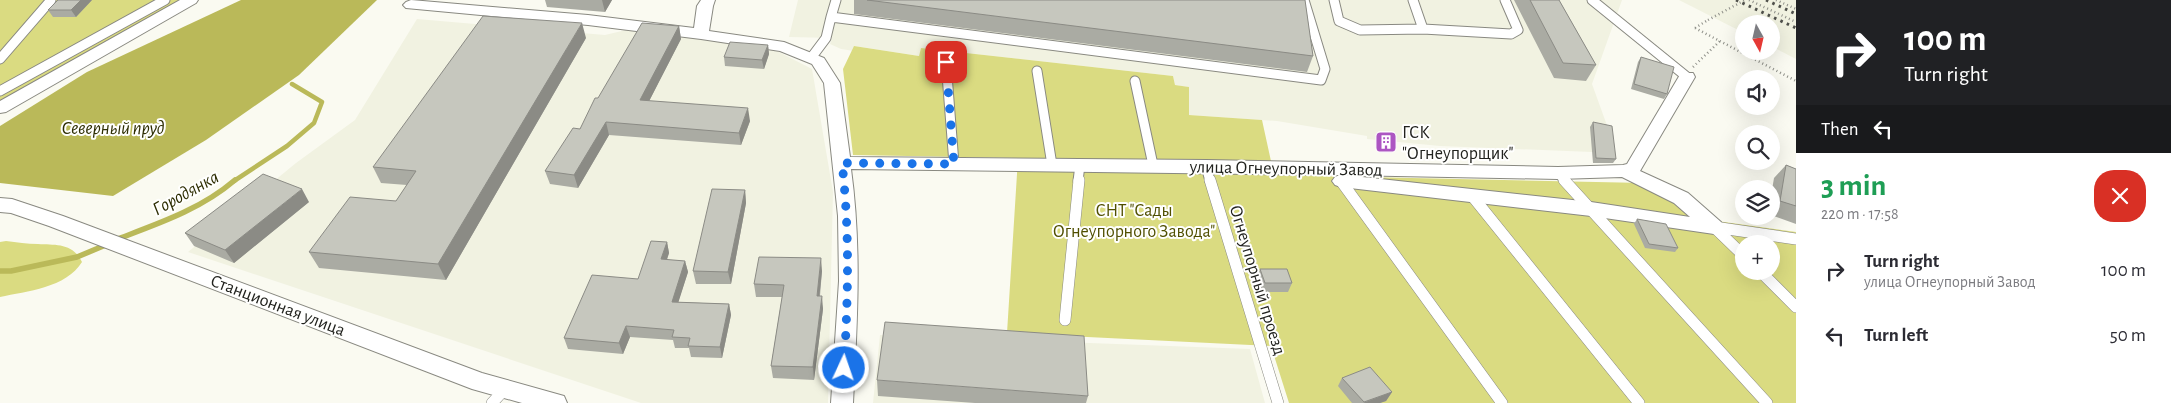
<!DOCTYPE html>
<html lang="en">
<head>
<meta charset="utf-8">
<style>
	body { margin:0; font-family:"Alegreya Sans",sans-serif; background:#f7f7f7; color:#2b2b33; height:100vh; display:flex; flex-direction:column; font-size:19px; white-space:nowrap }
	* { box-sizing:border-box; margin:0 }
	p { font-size:16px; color:#7c7c81 }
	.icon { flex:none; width:28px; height:28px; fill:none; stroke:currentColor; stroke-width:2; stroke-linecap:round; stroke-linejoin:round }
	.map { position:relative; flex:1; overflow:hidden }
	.panel { display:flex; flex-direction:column; background:#fff; width:375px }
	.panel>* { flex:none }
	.guide { background:#202124; color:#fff; overflow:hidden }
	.needle { width:32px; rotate:172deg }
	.buttons { position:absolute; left:1735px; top:15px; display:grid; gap:10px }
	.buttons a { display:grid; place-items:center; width:45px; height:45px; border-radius:50%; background:#fff; box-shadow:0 5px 20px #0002; font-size:25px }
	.pin { position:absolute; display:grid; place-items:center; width:42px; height:42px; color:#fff; margin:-21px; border-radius:10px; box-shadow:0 2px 8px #0006 }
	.me { position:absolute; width:55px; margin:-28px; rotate:3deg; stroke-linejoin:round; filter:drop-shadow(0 0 4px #0008) }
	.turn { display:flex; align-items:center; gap:18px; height:105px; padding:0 25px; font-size:22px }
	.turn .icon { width:65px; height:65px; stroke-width:2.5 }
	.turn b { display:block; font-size:35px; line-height:42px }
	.then { display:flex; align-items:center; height:48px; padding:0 25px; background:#0003; gap:10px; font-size:19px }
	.round { display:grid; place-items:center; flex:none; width:52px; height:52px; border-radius:20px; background:#f7f7f7 }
	.head { display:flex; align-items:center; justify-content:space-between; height:85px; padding:0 25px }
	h1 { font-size:30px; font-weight:700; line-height:38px; color:#1e9e55 }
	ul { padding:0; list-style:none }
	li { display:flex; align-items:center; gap:15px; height:65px; padding:0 25px }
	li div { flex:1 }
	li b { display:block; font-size:19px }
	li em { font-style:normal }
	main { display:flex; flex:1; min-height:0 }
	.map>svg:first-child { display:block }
</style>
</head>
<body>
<main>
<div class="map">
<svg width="1796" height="403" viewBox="0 0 1796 403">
	<rect width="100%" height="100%" fill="#fafaf1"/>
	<path fill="#f1f2e1" d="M798,0h824l-30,84 17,47 -17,21 -152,-6 -73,-7v-3l-90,-15 -88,-6v-28l-14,-2 -2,-9 -252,-28 -2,8 -65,-10v5l-13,-2 -11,-5 2,-6 -43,-1z
		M1679,0h117v59l-25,-13v-22h-27v9z
		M417,19l188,16 21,-5 147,19 39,20 21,123 -5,211h-187l-453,-151 108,-89 59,-43z
		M880,335l370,14 15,54h-392z"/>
	<path fill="#dadb81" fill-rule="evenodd" d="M0,0h184l-184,104z
		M854,46l65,10 2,-8 252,28 2,9 14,2v28l73,5 12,55 370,8 66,37 86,12v171h-507l-18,-57 -264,-13 11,-175 -165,-3 -10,-86zM1744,244h27v27h-27z
		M6,241c11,1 21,3 32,3 18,1 35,-1 44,18 -16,26 -55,29 -82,35v-55z"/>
	<path fill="#bab959" d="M241,0h136l-78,75 -93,65 -93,56 -113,-13v-57l87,-54z"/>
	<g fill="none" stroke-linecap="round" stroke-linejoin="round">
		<path stroke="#bab959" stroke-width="4.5" d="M234,181l53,-35 27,-23 8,-21 -30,-18"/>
		<path stroke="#bab959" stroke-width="5.5" d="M115,240c42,-16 85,-30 120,-60
			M0,271h11l66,-14 31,-13"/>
		<g stroke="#898981" stroke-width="11">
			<path id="service-far1" d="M1334,0l5,21 21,9 63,-1 -10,-29
				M1592,0l95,77
				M831,17l5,-17
				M1423,29l88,5 7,-4 -13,-30
				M811,58l15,-20 5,-21 490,63 4,-11 -21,-69
				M0,59l51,-59
				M946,62l8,102
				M1037,71l15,94
				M1135,81l18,84
				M0,91l165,-91
				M1206,166l4,15
				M1558,173l8,8
				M1078,181l2,-16"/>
		</g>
		<g stroke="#898981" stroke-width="12">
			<path id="service" d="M1210,180l68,223
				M1564,180l203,223
				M1341,181l161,222
				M1473,197l166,206
				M1714,227l82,12
				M1714,227l30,29
				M1760,271l36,36
				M1065,320l14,-140
				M492,403l13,-14"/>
		</g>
		<g stroke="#898981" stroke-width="2">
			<path id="minor" d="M180,0h18l-2,3 -190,109 -6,1v-12z
				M411,0l177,15 106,13 3,-22 4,-6h14l-2,6 -4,25 75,11 40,16 16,25 10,74 356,3 352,7 65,-2 4,-1 54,-91h12l2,4 -55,94 48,22 33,29 3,5 -3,5 -7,2 -123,-18 -250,-29 -6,-2 -3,-4 3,-4 5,-2 -489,-6c11,80 6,154 2,234h-22l8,-122 -1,-65 -14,-133 -12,-19 -32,-13 -79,-12 -113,-14 -182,-17 -3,-3 3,-3zM1344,175l214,4 64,-2 52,26 16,14 -99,-15z
				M0,198l12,1 51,17 419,157 82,23 3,7h-45l-50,-14 -423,-163 -38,-13 -11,-1z"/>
		</g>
		<path stroke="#8f9089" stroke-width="2.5" stroke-dasharray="1 3" stroke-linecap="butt" d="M1749,0l47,22
			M1776,0l20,9
			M1695,28l101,53
			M1695,28l13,-8
			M1693,67l28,-27"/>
		<use href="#service-far1" stroke="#fff" stroke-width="9"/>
		<use href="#service" stroke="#fff" stroke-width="11"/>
		<use href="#minor" fill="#fff" fill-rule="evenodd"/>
		<path stroke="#50514c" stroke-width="3" stroke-dasharray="2.5 4.5" stroke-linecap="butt" d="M1736,0l60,28
			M1766,0l30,14"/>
		<path stroke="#8f9089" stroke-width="2.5" stroke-dasharray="1 3" stroke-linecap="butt" d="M1708,20l37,-20"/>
	</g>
	<path fill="#aaaba3" d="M92,0l-16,17h-23l-5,-7z
		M545,0h67l-7,12 -58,-5z
		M854,0h451l8,56 -6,16 -453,-58z
		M1514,0h45l37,65 -10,16 -32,-3z
		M679,26l2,13 -32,62 101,20 -9,24 -132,-10 -31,53 -28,-4 -5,-13 35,-42 18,-31z
		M586,38l-140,242 -127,-12 -10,-16 87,-51 11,-16 -26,-2 -8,-16z
		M768,45l1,9 -5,15 -39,-3 -1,-9z
		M1641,57l26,37 -3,5 -33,-10 7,-27z
		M1593,122l23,37 -3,4h-20l-3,-36z
		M1786,165l10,4v55l-25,-9v-19l3,-18z
		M745,190l1,13 -15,81h-35l-3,-13z
		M309,202l-75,61 -40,-17 -9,-13z
		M1637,219l41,29 -3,4 -30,-4 -11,-24z
		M667,242l2,11 -2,7 18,1 3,11 -10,30 51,2 2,11 -9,43 -31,-1 -2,-9h-14l-2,-8 -43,-3 -7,17 -55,-5 -4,-11 74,-59z
		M1260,269l32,14 -4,9h-27l-5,-14z
		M822,271l-2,25 3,13 -9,71 -41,-2 -2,-12 11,-69h-26l-2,-13z
		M1342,378l50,14 -6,9 -6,2h-28l-14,-17z
		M877,380l211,16 -2,7h-111l-97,-7z"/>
	<path fill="#8b8b85" d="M81,0h11l-16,17 -5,-7z
		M602,0h10l-7,12z
		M582,23l4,15 -140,242 -8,-16z
		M679,26l2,13 -38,74 -3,-13z
		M768,45l1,9 -5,15 -2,-9z
		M748,108l2,13 -9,24 -2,-12z
		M606,122l3,13 -31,53 -4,-13z
		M302,189l7,13 -75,61 -9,-13z
		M745,190l1,13 -15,81 -3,-12z
		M667,242l2,11 -6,17 -2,-11z
		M821,258l1,13 -4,38 -1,-13z
		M685,261l3,11 -13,41 -3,-11z
		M822,296l1,13 -9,71 -1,-13z
		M729,304l2,11 -9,43 -2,-11z
		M626,326l4,11 -7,17 -4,-11z
		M1392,392l-6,9 -6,2h-17z"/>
	<path fill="#c6c7be" stroke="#8b8b85" d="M58,0h23l-10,10h-23z
		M867,0h438l8,56z
		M1530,0h29l37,65 -33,-2z
		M483,16l99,7 -144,241 -129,-12 41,-55 46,4 20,-30 -43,-4z
		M642,23l37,3 -39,74 108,8 -9,25 -133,-11 -32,53 -29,-4 28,-43 7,1 15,-31h3z
		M730,42l38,3 -6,15 -38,-3z
		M1641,57l33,10 -7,27 -33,-10z
		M1593,122l19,4 4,33 -20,-1z
		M1786,165l10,4v37l-16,-5z
		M263,174l39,15 -77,61 -40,-17z
		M712,189l33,1 -17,82 -35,-1z
		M1637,219l29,5 12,24 -29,-4z
		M651,241l16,1 -6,17 24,2 -13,41 57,2 -9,43 -32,-1 2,-8 -18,-1 2,-7 -48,-4 -7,17 -55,-5 28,-63 46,4z
		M759,257l62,1 -4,38h5l-9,71 -42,-1 13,-81 -30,-1z
		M1260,269h27l5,14h-27z
		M885,322l199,14 4,60 -211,-16z
		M1370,367l22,25 -28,10 -22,-24z"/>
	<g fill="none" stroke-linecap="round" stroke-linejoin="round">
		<path stroke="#1a73e8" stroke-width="9" stroke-dasharray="0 16.2" d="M844,368c4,-70 6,-135 -2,-205l112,1 -8,-102"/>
	</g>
	<defs>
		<g id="building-square" transform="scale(1.125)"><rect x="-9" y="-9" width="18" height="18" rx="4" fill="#ac55c2" stroke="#fffffe"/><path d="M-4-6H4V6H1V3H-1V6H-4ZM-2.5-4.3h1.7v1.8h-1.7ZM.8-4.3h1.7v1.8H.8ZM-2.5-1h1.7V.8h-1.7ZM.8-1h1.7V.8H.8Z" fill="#fff"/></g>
	</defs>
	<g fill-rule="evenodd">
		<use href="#building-square" x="1386" y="142"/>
	</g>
	<g text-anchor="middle" stroke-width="4" stroke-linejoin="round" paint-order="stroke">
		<g font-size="18" fill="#21221e" stroke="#fffffe" text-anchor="start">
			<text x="1402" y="138">ГСК<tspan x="1402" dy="21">"Огнеупорщик"</tspan></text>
		</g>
		<g font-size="18" fill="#21221e" stroke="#fffffe">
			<text transform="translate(1286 168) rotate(1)" y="6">улица Огнеупорный Завод</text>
			<text transform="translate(1258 280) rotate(73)" y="6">Огнеупорный проезд</text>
			<text transform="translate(278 305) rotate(21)" y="6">Станционная улица</text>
		</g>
		<g font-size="18" fill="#504f00" stroke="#fffffe">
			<text x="1134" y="216">СНТ "Сады<tspan x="1134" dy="21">Огнеупорного Завода"</tspan></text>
		</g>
		<g font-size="19" font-style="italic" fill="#2c2c01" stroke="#fffffe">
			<text x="113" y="134">Северный пруд</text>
			<text transform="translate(185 192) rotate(-29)" y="7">Городянка</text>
		</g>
	</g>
</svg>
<div class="buttons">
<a><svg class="needle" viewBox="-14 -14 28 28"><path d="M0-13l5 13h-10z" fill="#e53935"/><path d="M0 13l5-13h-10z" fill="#7c7c81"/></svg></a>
<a><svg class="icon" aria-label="sound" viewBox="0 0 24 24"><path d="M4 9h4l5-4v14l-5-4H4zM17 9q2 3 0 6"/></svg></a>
<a><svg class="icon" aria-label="search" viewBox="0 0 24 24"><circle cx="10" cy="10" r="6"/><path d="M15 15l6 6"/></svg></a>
<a><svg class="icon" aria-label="layers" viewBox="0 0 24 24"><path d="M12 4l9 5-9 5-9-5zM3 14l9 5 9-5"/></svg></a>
<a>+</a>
</div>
<div class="pin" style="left:946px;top:62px;background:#d93025"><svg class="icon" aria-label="arrive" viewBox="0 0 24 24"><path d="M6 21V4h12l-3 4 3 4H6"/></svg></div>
<svg class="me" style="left:844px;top:368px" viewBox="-20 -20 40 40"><circle r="17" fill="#1a73e8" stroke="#fff" stroke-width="3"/><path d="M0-11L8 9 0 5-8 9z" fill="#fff"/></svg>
</div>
<section class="panel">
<div class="guide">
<div class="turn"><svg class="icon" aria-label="right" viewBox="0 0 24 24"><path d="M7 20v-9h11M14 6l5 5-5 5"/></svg><div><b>100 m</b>Turn right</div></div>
<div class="then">Then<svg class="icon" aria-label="left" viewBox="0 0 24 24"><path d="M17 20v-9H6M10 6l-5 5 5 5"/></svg></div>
</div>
<div class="head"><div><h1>3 min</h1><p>220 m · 17:58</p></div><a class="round" style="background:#d93025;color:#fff"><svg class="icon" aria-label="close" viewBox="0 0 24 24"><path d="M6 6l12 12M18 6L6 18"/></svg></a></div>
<ul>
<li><svg class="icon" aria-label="right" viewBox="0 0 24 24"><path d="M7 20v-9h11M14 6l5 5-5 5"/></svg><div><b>Turn right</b><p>улица Огнеупорный Завод</p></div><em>100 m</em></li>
<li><svg class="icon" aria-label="left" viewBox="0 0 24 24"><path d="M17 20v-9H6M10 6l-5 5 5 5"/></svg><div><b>Turn left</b></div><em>50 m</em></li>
</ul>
</section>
</main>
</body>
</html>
